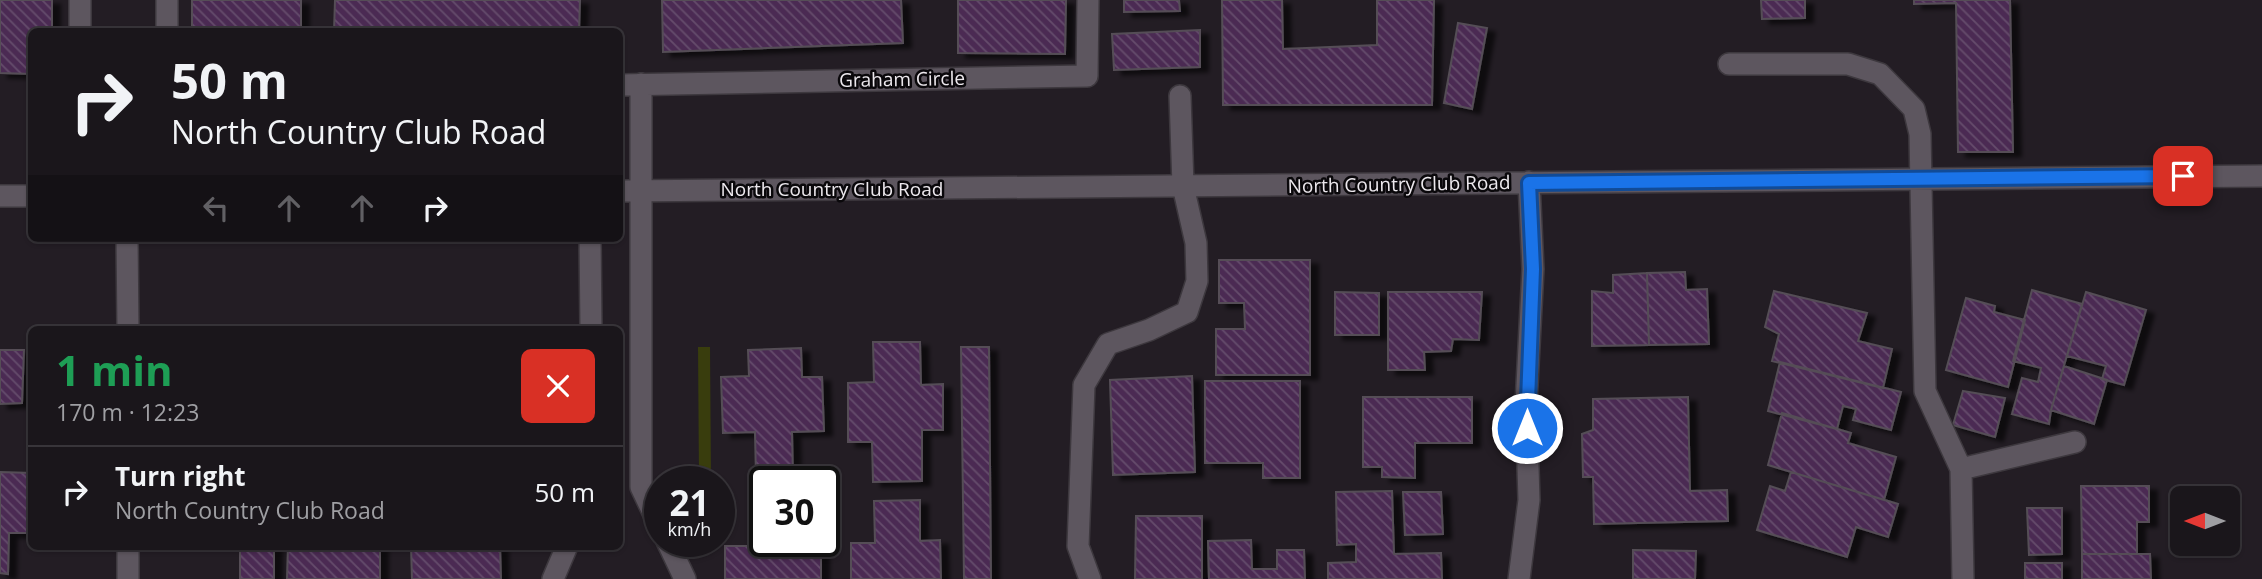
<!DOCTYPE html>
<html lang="en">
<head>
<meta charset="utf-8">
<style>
	body { margin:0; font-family:"Open Sans",sans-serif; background:#231f24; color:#f1f3f6; height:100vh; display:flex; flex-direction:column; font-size:26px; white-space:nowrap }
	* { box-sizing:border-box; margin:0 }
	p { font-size:23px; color:#9f9fa3 }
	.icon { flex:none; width:38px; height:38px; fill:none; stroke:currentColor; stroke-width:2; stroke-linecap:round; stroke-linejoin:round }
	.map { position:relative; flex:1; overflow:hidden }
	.side { position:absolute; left:28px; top:326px; width:595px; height:224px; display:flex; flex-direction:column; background:#1a161b; border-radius:10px; box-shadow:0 2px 5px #0004,0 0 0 2px #38353a }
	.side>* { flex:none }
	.top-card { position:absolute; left:28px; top:28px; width:595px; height:214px; border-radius:10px; box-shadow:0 2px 5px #0004,0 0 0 2px #38353a; background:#1a161b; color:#f1f3f6; overflow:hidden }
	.needle { width:46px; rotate:270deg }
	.buttons { position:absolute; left:2170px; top:486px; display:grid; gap:14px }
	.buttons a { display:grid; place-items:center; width:70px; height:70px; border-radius:10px; background:#1a161b; box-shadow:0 2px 5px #0004,0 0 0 2px #38353a; font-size:35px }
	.speed { position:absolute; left:644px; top:466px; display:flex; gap:14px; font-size:35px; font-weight:700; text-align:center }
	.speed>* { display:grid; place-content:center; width:91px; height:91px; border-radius:50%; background:#1a161b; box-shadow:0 2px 5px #0004,0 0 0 2px #38353a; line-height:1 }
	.speed small { font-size:18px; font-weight:400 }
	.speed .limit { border:4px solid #111; border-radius:10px; background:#fff; color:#111 }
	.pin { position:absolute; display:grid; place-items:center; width:60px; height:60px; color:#fff; margin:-30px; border-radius:14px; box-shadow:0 4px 10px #0006 }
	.me { position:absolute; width:77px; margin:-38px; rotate:0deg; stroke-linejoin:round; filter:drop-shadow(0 0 5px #0008) }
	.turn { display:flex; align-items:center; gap:24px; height:147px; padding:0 28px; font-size:32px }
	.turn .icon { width:91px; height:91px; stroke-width:2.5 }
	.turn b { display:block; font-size:49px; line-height:60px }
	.lanes { display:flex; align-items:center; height:66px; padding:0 28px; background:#0003; justify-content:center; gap:35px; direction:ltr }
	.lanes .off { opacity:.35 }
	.round { display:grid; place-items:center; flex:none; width:74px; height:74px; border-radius:10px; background:#231f24 }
	.headline { display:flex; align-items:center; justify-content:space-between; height:119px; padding:0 28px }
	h1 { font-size:42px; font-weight:700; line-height:52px; color:#1e9e55 }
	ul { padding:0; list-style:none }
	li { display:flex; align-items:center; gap:21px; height:91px; padding:0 28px; border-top:2px solid #38353a }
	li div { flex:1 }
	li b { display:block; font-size:26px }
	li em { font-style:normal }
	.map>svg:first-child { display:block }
</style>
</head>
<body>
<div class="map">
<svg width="2262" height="579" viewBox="0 0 2262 579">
	<defs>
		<pattern id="building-back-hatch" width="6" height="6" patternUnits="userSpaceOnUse" patternTransform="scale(1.75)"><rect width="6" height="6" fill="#4b2c53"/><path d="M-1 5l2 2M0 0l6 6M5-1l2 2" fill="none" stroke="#654b6c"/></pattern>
		<filter id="shadow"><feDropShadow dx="8" dy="4.5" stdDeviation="2" flood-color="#0009"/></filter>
	</defs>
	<rect width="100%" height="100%" fill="#231d24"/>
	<path fill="#393d0d" d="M698,347h12l1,134h-12z"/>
	<path fill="url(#building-back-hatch)" stroke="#544e56" stroke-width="2" filter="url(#shadow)" d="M0,0h52v32h-20v42l-32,-1z
		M192,0h109v27h-109z
		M335,0h245l-1,32h-245z
		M662,0h239l2,43 -240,9z
		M958,0h108l-1,54 -107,-1z
		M1124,0h55l1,11 -56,1z
		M1222,0h60l1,49 94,-4v-45h57l-2,105h-209z
		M1761,0h44v18l-43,1z
		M1914,0h96l3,152h-55l-2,-149 -42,1z
		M1458,23l29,5 -15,81 -28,-6z
		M1200,30v37l-86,3 -2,-36z
		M1219,260h91v115h-94v-46h29l-1,-26h-25z
		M1685,272l1,18 21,-1 2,55 -60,1 -2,-72z
		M1647,273l2,72 -57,1v-55l21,2v-18z
		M2032,290l50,14 -31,106 -2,14 -37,-10 10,-36 16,4 3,-14 -28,-7z
		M1774,291l93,22 -9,28 34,8 -9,39 -111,-27 7,-27 -14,-7z
		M1335,292l44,1v42h-44z
		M1388,292h94l-3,48 -26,-1 -2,12 -27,1 1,18h-37z
		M2086,292l60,18 -22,75 -22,-6 4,-13 -39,-10z
		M1966,298l29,8 -1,6 31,8 -17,67 -62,-17z
		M873,342h47l1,43 22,-1v46h-21v51l-49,1 -1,-40h-24v-59l26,-1z
		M961,347h28l2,232h-27z
		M801,348l1,29h20l2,54 -32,1 1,45 -37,1 -1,-46 -32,1 -2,-56 28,-1 -1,-26z
		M0,350h24l-2,53 -22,1z
		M1780,362l121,30 -10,38 -38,-10 3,-11 -13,-3 -6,23 -69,-18z
		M2064,366l43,14 -13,44 -43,-14z
		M1192,376l3,96 -82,3 -3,-95z
		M1205,381h95v97h-37v-15h-58z
		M1963,391l42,7 -10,39 -42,-12z
		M1363,397h109v46h-57v35l-33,-1v-10h-19z
		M1688,397l2,94 37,-1 1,31 -134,3 -1,-47h-10l-1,-43 11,-4v-31z
		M1782,413l69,20 -3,10 48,14 -12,43 -116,-35z
		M0,472l32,1v60h-23l-1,41 -8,-1z
		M1791,472l107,32 -10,33 -32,-10 -9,30 -90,-27 13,-44 15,5z
		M2081,486h68v36h-12v32h-55z
		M1392,491l2,63 47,-1 1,26h-114v-16l28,-1v-18l-19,1 -1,-53z
		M1403,492h38l2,42 -38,1z
		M920,500v41l20,-1 1,39h-90v-36h24l-1,-42z
		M752,503h13v38h35v5h21v33h-96v-33h27z
		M2027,508h35v46l-33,1z
		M1136,516h66v63h-67z
		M1251,540l1,29h25v-19h27l1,29h-96l-1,-38z
		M240,546h34v33h-34z
		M288,546h92v33h-93z
		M411,546h89l1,33h-89z
		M1633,550l63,1 -1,28h-62z
		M2082,554h68l1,25h-69z
		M2025,563h37v16h-37z"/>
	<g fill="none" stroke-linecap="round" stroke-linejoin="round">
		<g stroke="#3d383e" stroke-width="24">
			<path id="minor" d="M167,0v32
				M80,32v-32
				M1729,64h119l32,10 34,35 6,25 5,257 36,78 2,110
				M641,84v403l19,40
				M620,85l467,-9 1,-76
				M620,191l1642,-15
				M0,196h32
				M127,238l1,91
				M590,238l1,91
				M1961,469l114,-27
				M667,541l18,38
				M128,546v33
				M553,579l14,-33
				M1090,579l-12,-33 6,-161 24,-41 41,-14 38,-18 10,-31 -1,-38 -13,-57 -3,-90
				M1519,579l10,-79 -3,-96 7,-135 -4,-87"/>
		</g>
		<use href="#minor" stroke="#5d565f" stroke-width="21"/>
	</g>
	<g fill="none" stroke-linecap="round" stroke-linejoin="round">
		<g stroke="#114b97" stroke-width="18">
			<path id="route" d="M1527,428l6,-159 -4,-86 654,-7"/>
		</g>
		<use href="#route" stroke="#1a73e8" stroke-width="12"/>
	</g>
	<g text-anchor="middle" stroke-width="5" stroke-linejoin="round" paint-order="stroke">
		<g font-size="19" fill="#ece8ed" stroke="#0a080b">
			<text transform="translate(902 79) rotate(-1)" y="7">Graham Circle</text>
			<text transform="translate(1399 184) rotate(-1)" y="7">North Country Club Road</text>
			<text x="832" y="196">North Country Club Road</text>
		</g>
	</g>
</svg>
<div class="buttons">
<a><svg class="needle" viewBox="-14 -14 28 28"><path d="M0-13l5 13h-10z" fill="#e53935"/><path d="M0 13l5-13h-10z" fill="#9f9fa3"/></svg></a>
</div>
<div class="speed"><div>21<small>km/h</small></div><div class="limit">30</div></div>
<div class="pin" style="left:2183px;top:176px;background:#d93025"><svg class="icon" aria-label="arrive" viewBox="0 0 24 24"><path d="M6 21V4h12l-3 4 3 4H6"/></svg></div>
<svg class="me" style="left:1527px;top:428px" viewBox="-20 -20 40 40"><circle r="17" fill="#1a73e8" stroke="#fff" stroke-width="3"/><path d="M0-11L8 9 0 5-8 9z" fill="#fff"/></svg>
<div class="top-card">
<div class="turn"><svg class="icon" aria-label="right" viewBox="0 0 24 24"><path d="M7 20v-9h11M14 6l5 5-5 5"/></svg><div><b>50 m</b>North Country Club Road</div></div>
<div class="lanes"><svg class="icon off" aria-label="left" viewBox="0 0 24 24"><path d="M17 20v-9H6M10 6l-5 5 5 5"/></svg><svg class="icon off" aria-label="ahead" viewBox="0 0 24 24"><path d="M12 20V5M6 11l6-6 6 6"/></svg><svg class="icon off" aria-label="ahead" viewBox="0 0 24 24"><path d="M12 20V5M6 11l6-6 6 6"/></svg><svg class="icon" aria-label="right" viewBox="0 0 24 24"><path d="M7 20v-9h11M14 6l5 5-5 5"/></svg></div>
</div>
<section class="side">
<div class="headline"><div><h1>1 min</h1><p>170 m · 12:23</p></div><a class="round" style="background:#d93025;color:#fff"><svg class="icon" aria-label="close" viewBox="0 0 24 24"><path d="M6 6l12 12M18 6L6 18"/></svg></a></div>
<ul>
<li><svg class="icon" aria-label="right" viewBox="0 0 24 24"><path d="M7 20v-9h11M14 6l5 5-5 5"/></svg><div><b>Turn right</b><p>North Country Club Road</p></div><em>50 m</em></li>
</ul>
</section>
</div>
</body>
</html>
